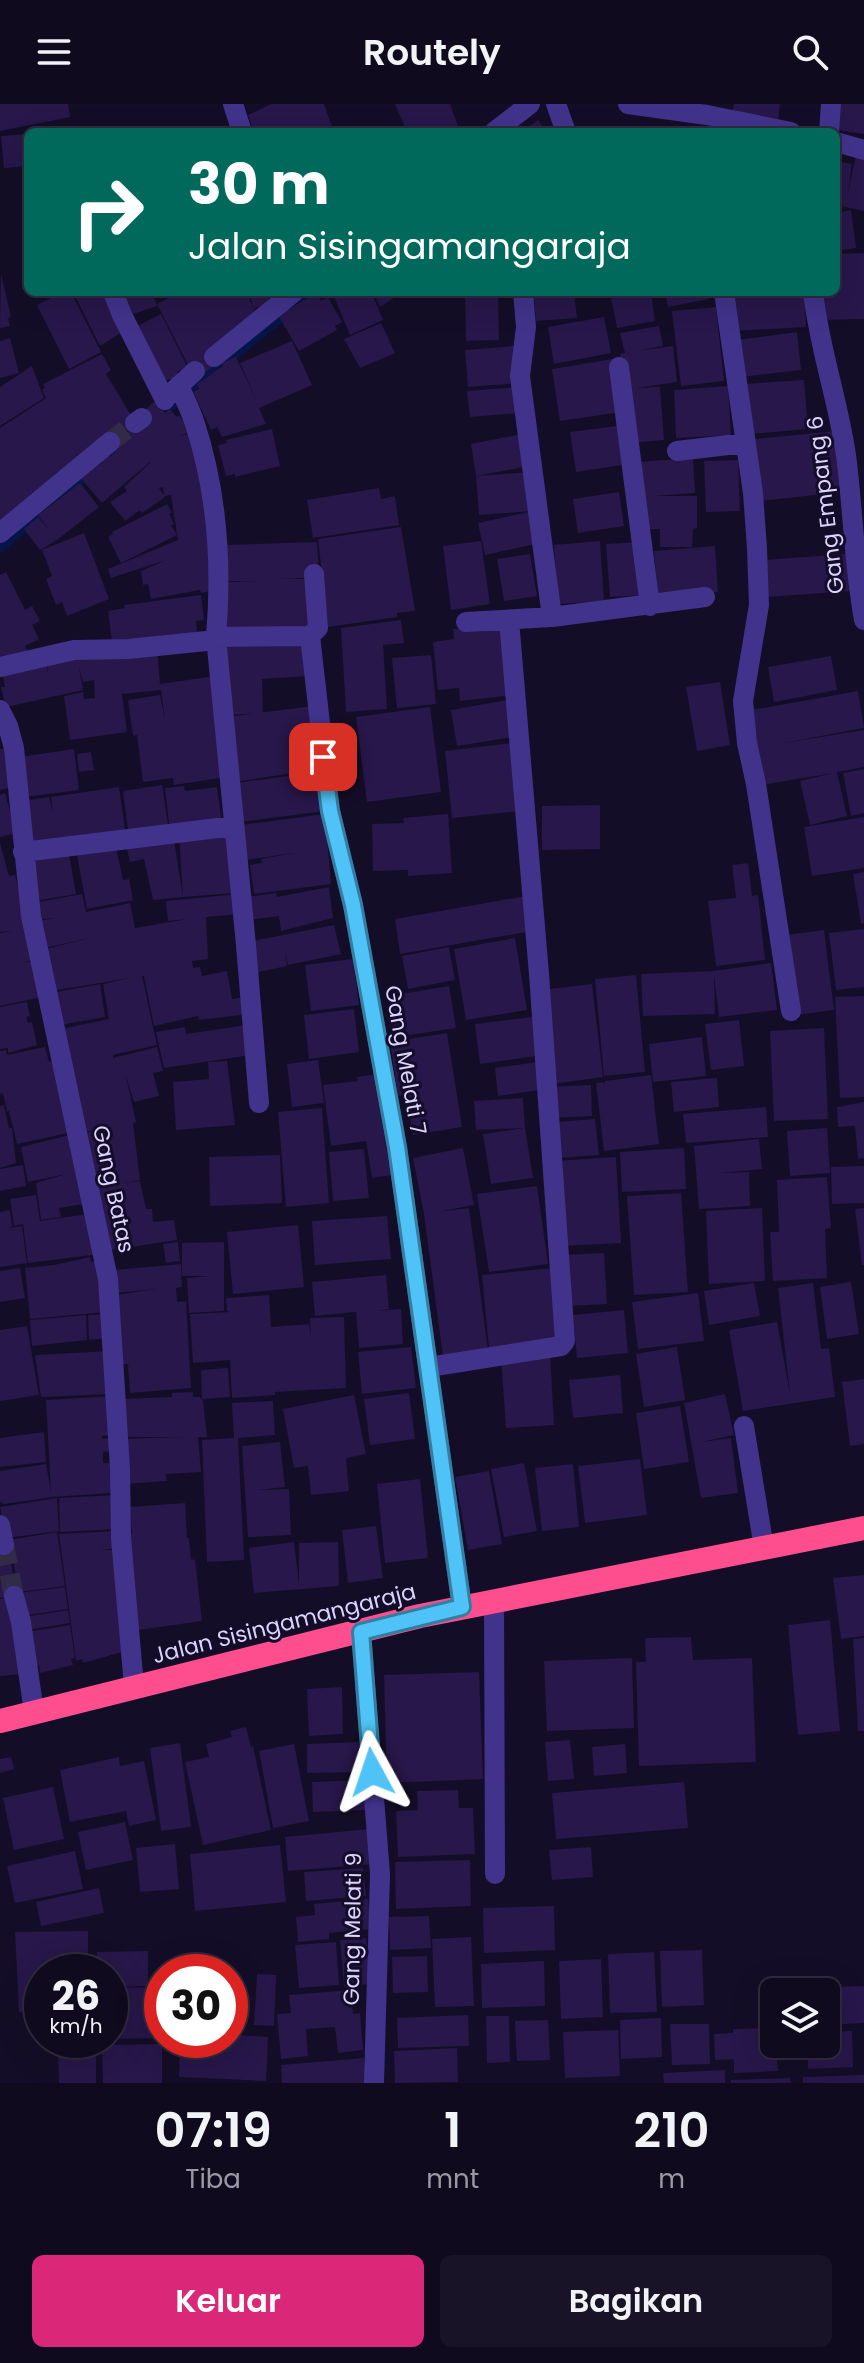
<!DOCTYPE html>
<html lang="id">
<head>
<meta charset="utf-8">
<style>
	body { margin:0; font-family:Poppins,sans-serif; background:#181326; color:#f1f3f6; height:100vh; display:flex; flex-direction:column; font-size:30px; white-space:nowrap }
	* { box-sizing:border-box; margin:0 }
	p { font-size:26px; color:#9b9aa4 }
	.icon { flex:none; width:44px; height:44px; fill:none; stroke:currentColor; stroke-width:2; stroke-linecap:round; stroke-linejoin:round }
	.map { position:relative; height:1979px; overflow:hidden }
	.details { display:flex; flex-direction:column; background:#0f0a1d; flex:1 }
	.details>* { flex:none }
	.hud { position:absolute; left:24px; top:24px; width:816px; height:168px; border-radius:12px; box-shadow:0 8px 32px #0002,0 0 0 2px #2f2b3b; background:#00695c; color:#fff; overflow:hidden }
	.fabs { position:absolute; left:760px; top:1874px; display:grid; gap:16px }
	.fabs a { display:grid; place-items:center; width:80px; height:80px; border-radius:12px; background:#0f0a1d; box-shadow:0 8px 32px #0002,0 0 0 2px #2f2b3b; font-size:40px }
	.speed { position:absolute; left:24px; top:1850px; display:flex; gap:16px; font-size:40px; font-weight:700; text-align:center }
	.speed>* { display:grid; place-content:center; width:104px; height:104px; border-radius:50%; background:#0f0a1d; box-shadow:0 8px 32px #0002,0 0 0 2px #2f2b3b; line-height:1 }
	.speed small { font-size:20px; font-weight:400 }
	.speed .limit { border:12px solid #d22; background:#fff; color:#111 }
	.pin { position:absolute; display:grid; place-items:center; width:68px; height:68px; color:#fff; margin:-34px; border-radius:16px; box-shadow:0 4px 12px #0006 }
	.me { position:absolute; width:88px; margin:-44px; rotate:355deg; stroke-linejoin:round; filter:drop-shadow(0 0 6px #0008) }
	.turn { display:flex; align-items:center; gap:28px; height:168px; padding:0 32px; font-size:36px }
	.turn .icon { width:104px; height:104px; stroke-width:2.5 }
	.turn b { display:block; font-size:56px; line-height:68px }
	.eta { display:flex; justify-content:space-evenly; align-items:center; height:136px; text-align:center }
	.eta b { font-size:48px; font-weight:600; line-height:56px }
	.primary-button { display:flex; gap:16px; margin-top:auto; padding:16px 32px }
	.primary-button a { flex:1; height:92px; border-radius:12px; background:#db2777; color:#fff; font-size:32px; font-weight:600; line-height:92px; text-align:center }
	.primary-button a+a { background:#181326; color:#f1f3f6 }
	header { display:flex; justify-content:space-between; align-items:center; height:104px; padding:0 32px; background:#0f0a1d; font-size:36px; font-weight:600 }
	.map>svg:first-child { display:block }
</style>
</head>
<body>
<header><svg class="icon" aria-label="menu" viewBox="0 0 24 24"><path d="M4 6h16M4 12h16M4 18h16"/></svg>Routely<svg class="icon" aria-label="search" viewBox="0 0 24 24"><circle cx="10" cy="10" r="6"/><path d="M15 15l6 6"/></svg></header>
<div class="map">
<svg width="864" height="1979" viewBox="0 0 864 1979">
	<rect width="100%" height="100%" fill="#140d27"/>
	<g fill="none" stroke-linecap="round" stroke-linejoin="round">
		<path stroke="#051548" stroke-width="10" d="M155,314l158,-126
			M0,444l128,-107"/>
	</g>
	<path fill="#27174a" d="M0,0h68l2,13 -70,14z
		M271,0h53l8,23 -10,5h-68l-6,-17z
		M395,0h55l10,28h-53z
		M734,0h46l-2,16 -46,-7z
		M840,0h24v30l-28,-4z
		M538,16l9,12h-25z
		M27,30l1,32 -24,2 -3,-32z
		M856,51l8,2v54l-28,-6v-44l16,3 -4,29z
		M851,106l5,38 -20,3v-38z
		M864,149v66l-45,1 -1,-28h18v-38z
		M1,170l10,43 -3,1 2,8 -10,2z
		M63,188h8l30,60 -32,17 -32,-64z
		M73,188h37l14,39 -24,15z
		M117,188h35l5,14 -32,11z
		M181,188h65l11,24 -40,48 -19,13 -9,-10 -32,-63z
		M248,188h25l-6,3 3,7 -16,7z
		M332,188h39l12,28 -33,15z
		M373,188h30l-23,15z
		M465,188h33l1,48 -33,1z
		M610,188h41l4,29 -38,7z
		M665,188h43l1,7 -41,8z
		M730,188h74l2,35 -74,4z
		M317,189l4,8 7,-4 14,25 -7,4 2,4 -38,21 -21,-36z
		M574,189l3,25 -41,3 -2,-24z
		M716,203l8,74 -43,5 -9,-75z
		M161,210l26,52 -10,6 1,3 -18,9 -28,-55z
		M604,213l7,36 -57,11 -6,-37z
		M381,219l14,30 -35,15 -16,-29z
		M659,222l4,20 -28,5 38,-5 4,36 -40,6 23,-1 4,53 -35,3 -9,-89 5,-1 -5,-20z
		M797,228l4,38 -60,7 -4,-37z
		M10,234l9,35 -19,5v-37z
		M292,237l20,44 -53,23 7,16 -44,13 -5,-10 -6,3 -18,-38 6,-3 -2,-5 26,-18 -1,-3 14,-6 21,45 -17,-39z
		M515,242l3,37 -50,4 -3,-37z
		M102,250l9,16 -5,4 31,51 2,-10 16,-14 10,12 5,-4 7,8 2,-2 12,17 -12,4 16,-3 11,56 5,102 -10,2 -1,-3 -49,9 -3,-15 -5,1 -2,-14 25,-11 -55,18 -3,-9 70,-29 -7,-45 -7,1 -1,-9 -4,1 6,9 -23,16 -2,-3 -15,11 -15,-19 17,-11 -3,-4 26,-24 -7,-12 7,11 -48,41 -25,-29 29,-21 4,4 10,-10 -4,-5 17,-15 -50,35 -9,-12 6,10 -26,15 3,4 -57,50v-101l46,-30 -4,-8 3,-2 -2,-4z
		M613,255l8,53 -61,9 -8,-52z
		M32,262l12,32 -44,28v-39z
		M804,276l4,49 -59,5 -4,-50z
		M728,282l3,49 -55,3 -2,-48z
		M518,283l2,26 -50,4 -3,-26z
		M617,322l5,39 -46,7 -6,-40z
		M272,325l8,37 -45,11v-3l-9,2 -8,-31 9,-2 -1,-3z
		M837,327l6,61 -84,9 -6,-62z
		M522,330l7,32 -53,10 -5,-32z
		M693,354l2,35 -42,3h44v32l-4,1 -1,18h-32v-18h-20l-3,-67z
		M738,356l2,51 -34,1 -2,-51z
		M531,368l2,39 -54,4 -3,-39z
		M80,379l19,24 -42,33 -17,10 -16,-21 14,-12 12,14 -12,-16z
		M379,384l2,11 14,-3 4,29 -86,13 -6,-38z
		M619,388l5,34 -46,7 -5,-34z
		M167,400l5,9 -3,1 5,10 -3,1 6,10 -56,28 -13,-26 5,-3 -1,-2z
		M533,407l7,32 -55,12 -7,-32z
		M401,423l14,84 -18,2v4l-69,10 -10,-88z
		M84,429l25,66 -42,17 -5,-14 -6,3 -10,-26 6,-3 -10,-26z
		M481,437l9,63 -39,6 -8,-64z
		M600,437l4,60 -46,3 -4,-59z
		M317,438l2,30 -12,6 -29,1h32l2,53 -89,2 -1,-24h6l-1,-28 34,-1h-34l-1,-36z
		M640,438l4,53 -34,2 -4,-53z
		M715,442l3,46 -60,5 -4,-46z
		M530,450l7,42 -33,5 -7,-42z
		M848,450l3,37 -85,6 -2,-37z
		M6,468l19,38 7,-4 8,15 -8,4 7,14 -14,7 5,9 -30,8v-88z
		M201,491l3,25 -8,1 2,19 -85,8 -5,-37 17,-3 -1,-3z
		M401,516l3,23 -21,2 4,64 -41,3 -5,-84z
		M507,519l7,72 -54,6 -1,-13 -21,2 -5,-48 21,-3 -1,-10z
		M308,536l1,36 -47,3 1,34 -37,2 -2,-74z
		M157,544l3,36 55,-8 12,101 -53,8 -1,-7 -30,4 -6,-47 -4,1 -5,-36 32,-5 5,25 -4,-30 -39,4 5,38 -57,8 -6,-44 19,-4 1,7 11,-1 -1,-18 -11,2 -4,-14 4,22 -77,17 -5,-20h4l-3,-15 44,-10 2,12 -1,-15z
		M431,551l5,49 -39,4 -5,-50z
		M831,552l6,34 -63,12 -6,-35z
		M720,578l10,63 -33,6 -11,-64z
		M858,587l6,37 -80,15 80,-13v37l-27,5 10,44 -37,9 -10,-44 33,-8 -71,12 -16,-74z
		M507,596l6,37 -56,9 -6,-36z
		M313,602l5,31 -9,1 3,20 -6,1 1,12 -73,11 -8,-65z
		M430,603l11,85 -74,10 -11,-85z
		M512,639l7,68 -67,7 -7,-67z
		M6,644l10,38 -16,4v-41z
		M74,645l5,41 -54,7 -5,-40z
		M91,648l3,18 -15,2 -2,-18z
		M864,665v44l-13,3 -8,-43z
		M320,668l5,39 -85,11 -5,-39z
		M162,681l7,46 -40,6 -6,-46z
		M184,682l1,5 32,-4 5,37 -52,8 -5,-44z
		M119,683l7,51 -102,8 -3,-45 28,-4 4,15 -2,-15z
		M5,689l11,40 -16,4v-42z
		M600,701v44l-58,1v-44z
		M325,710l6,70 -77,10 -4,-29 12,-2 -1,-4 33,-6 -49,7 -4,-35z
		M448,710l4,59 -44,3v-6l-35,1 -1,-47 32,-1 -1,-5z
		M864,713v51l-52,8 -8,-49z
		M231,729l4,60 -52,4 -4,-63z
		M173,730l10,63 -30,3 -9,-41 -14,3 -4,-17z
		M115,738l8,38 6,-1 4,21 -46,9 -11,-59z
		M0,739l9,33 6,-1 20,84 -13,4 12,-2 8,36 -42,9v-73l12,-2 -12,1z
		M68,745l8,45 -42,7 -5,-45z
		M748,759l4,33 6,-1 7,65 -49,6 -8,-65 28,-3 -4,-33z
		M864,768v51l-3,1 -8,-50z
		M329,783l4,31 -52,13 -2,-15 -30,4 -3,-23 30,-4 1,4z
		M82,790l4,18 44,-9 5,25 53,-9 -20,2 -2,-20 72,-7 2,20 -34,3 2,42 -16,2 1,7 7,-1 2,9 25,-5 5,28 14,-2 3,17 -50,6 -1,-4 -44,10 -10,-50h-2l15,69 -44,10v3l44,-11 6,24 -10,2 6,23 -25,6 -8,-26 10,46 -3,1 7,57 -17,3 17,-2 6,28h6l1,13 21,-2 3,20 -73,11 -14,-77 25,-6 -25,5 -9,-39 25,-6 -25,5 -21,-104 49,-10 -6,-35 27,-6 -79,13 -9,-41 52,-13 -54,12 -5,-27 19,-4 -18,2 -3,-17z
		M526,792l6,35 -132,23 -5,-35z
		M334,821l7,29 -53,11 -3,-13 2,14 -33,7 -6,-31z
		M864,825v58l-28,3 -7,-57z
		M824,826l10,80 -38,5 -10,-80z
		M515,834l12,72 -61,10 -12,-71z
		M449,843l6,33 -47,9 -6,-33z
		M353,855l6,46 -48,6 -6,-46z
		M771,859l6,47 -58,7 -5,-41 1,38 -72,2 -2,-42 72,-3z
		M636,871l9,97 -41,4 -9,-97z
		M100,880l5,33 -50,9 -5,-33z
		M592,880l11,93 -50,7 -11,-94z
		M449,882l7,42 -60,9 -7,-41z
		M864,892v101l-24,1 -5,-101z
		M27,898l3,14 -4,1 2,6 4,-1 5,23 -29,8v-5l-8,1v-42z
		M354,905l5,43 -50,7 -5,-44z
		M532,913l5,39 -57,8 -5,-40z
		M739,916l5,46 -33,4 -6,-46z
		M247,921l4,30 -87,13 -8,-36 29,-5 1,7z
		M824,924l4,91 -54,2 -4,-90z
		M447,929l15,94 -49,8 -7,-40 -8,1 -8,-54z
		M702,933l4,39 -53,6 -4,-38z
		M45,943l4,15 5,-1 23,70 -60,13 -8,-33h-2l-4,-18 -3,1v-43l6,-1 1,5z
		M318,956l6,43 -32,4 -5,-43z
		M227,957l8,64 -59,5 -3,-48 36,-3 -1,-17z
		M537,958l3,28 -42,6 -3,-28z
		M378,970l14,101 -20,3 -6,-37 -35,5 -8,-61 35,-4 -1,-4z
		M651,971l8,69 -55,7 -8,-68 8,-1 1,3v-4z
		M717,974l2,29 -45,5 -3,-30z
		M591,981l1,31 -44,2 -1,-31z
		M523,994l2,30 -49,2 -2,-29z
		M864,998v56l-6,1 -3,-33 -17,1 -1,-20z
		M4,1001l5,23h3l4,35 -16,5v-62z
		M766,1003l2,30 -82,6 -3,-29z
		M322,1004l7,95 -43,4 -8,-95z
		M595,1015l4,36 -41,3 -3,-36z
		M525,1024l8,50 -42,6 -8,-50z
		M827,1024l3,45 -40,3 -3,-45z
		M74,1030l16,69 -31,5 2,9 -20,3 -5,-37 30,-9 -38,8 -7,-35z
		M759,1035l3,30 -42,4 29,-1 1,34 -51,3 -5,-63z
		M463,1044l11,57 -37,7 32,-4 19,142 -45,7 -19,-143 -11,-56z
		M684,1044l2,41 -64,3 -2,-40z
		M364,1045l5,49 -36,3 -4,-49z
		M280,1051l2,48 -72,3 -1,-49z
		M616,1053l5,86 -60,3 -6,-85z
		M23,1061l3,21 -26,5v-22z
		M864,1062v37l-32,1 -1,-37z
		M827,1073l4,51 -6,1 2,49 -54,3 -3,-49h9l-2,-52z
		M537,1082l11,78 -59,8 -12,-78z
		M681,1089l7,99 -54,3 -7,-99z
		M36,1091l4,26 55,-8 5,41 -72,9 -5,-39 -9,2 -4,-27z
		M762,1104l3,73 -56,3 -3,-73z
		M864,1104v57h-2l-7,-56z
		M10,1106l2,16 -2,2 12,-2 5,37 -27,4v-55z
		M387,1112l4,43 -76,6 -3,-44z
		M298,1121l6,62 -71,7 -6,-62z
		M178,1138l2,19 -14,2 -3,-19z
		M224,1138v69l-35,2 -2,-35 24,-2h-29v-33z
		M604,1149l3,51 -40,2 -3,-51z
		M90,1153l1,5 9,-2 6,52 -76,7 -5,-51 29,-3z
		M181,1160l1,23 -6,1 1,14 9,-1 5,87 -61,5 -2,-29h-10l-2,-69 40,-6 -40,4 -2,-23z
		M20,1164l5,30 -25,4v-31z
		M552,1164l8,73 -71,7 -7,-73z
		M386,1171l3,34 -13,2 25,-2 2,35 -44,4 -3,-36 -41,4 -3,-34z
		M851,1178l8,52 -32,5 -7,-52z
		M754,1179l6,33 -51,9 -5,-34z
		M813,1179l8,66 8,-1 6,49 -92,14 -14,-81 48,-8 13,72 -12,-106z
		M698,1189l6,48 -66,8 -6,-47z
		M269,1191l2,32 38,-3 2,12 -1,-18 34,-1 2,71 -71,4v3l-43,3 -2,-38 -37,3 -3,-49 40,-2 -3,-1 -1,-13z
		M624,1206l4,43 -51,5 -4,-43z
		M108,1210v24l-19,2 -1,-25z
		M86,1211l1,25 -55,6 -2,-26z
		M27,1222l12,69 -39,6v-71z
		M411,1243l5,41 -54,6 -4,-42z
		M677,1243l8,53 -41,7 -8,-53z
		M111,1247l2,43 -72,3 -6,-42z
		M550,1250l4,71 -48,3 -5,-71z
		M228,1264l2,29 -28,2 -1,-29z
		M620,1271l3,38 -50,5 -4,-38z
		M864,1275v65l-14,2 -8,-64z
		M193,1288v5h7l3,4 4,36h-9l3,35 -35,2 1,7 -42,3 -4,-45 63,-2h-59l-3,-38 50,-2v-4z
		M409,1289l6,46 -45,6 -6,-46z
		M725,1290l9,41 -33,7 30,-4 7,55 -37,5 -17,-95z
		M354,1291l12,59 -20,4 3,33 -38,4 -3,-29 -14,2 -11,-59z
		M112,1292l2,39 -12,1v3l12,-1 1,13 -12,1v11h14l1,27 -8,1 1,2 -59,4 -48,7 -4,-2v-31l46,-7 5,28 -5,-92z
		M273,1297l2,34 -37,3 6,122 -37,2 -5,-122 32,-2 -2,-35z
		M680,1302l9,56 -45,7 -8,-56z
		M44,1328l2,30 -46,5v-29z
		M280,1338l5,45 -27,3 31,-1 2,46 -43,2 -6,-91z
		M640,1355l7,56 -62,8 -7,-57z
		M524,1359l13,68 -33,6 -13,-68z
		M573,1360l6,63 -37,4 -7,-63z
		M489,1367l13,73 -34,6 -13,-73z
		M420,1375l8,79 -43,5 -8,-79z
		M117,1391l2,34 -59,3 -1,-34z
		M57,1394l2,33 -52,7 -7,-31z
		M185,1399l2,35h2l2,21 4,1 7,61 -64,9 -12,-95 6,-1 -2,-27z
		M376,1422l7,52 -35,5 -6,-53z
		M118,1427l1,17 -18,2h19l9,100 -46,13 -1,-4 -6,2 -17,-127z
		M57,1428l8,54 -46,6 -10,-52z
		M294,1438l5,42v-41l39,-1 1,44 -85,7 -5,-45z
		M8,1441l9,51 -17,2v-52z
		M864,1471v61l-23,3 -8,-61z
		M65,1483l3,22 -46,7 -4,-23z
		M13,1493l10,77 -23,2v-77z
		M68,1506l2,13 -43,7 -3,-13z
		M830,1516l10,111 -42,4 -10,-110z
		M70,1521l5,33 -4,1 2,6 -33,8 -1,-8 -6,1 -6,-34z
		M691,1533l2,23 59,-2 4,104 -117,4 -3,-104h10l-1,-24z
		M864,1534v93h-6l-5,-92z
		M632,1554l2,70 -87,3 -3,-70z
		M479,1568l4,107 -96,4 -3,-108z
		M342,1583l1,47 -34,2 -2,-47z
		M246,1623l5,20 2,-1 18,84 -68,15 -18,-83 24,-5 -3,-13 26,-7 -2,-6z
		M570,1636l4,39 -26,2 -3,-39z
		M359,1638l1,30 -53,1v-29z
		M180,1639l11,84 -30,4 -11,-83z
		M294,1640l15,77 -36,7 -14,-77z
		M625,1640l2,29 -33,3 -2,-29z
		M11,1653l3,12 -14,4v-14z
		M119,1653l1,9 24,-5 12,59 -27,6 -3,-15 -56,11 -10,-52z
		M367,1676l1,30 -55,2 -1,-30z
		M684,1678l4,46 -132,11 -4,-46z
		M53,1683l11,52 -50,11 -11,-52z
		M458,1686l1,18h14l2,46 -77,3 -2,-46 22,-1 -1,-19z
		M125,1718l8,38 -47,10 -8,-38z
		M370,1725l3,35 -85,7 -3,-34z
		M175,1740l4,45 -39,3 -4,-44z
		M280,1741l6,57 -91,9 -5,-57z
		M591,1743l2,30 -41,3 -3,-30z
		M75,1747l8,38 -68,14 -8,-37z
		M470,1756l1,46 -75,3 -1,-47z
		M363,1764l3,28 -60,5 -2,-29z
		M99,1784l5,25 -63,13 -5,-24z
		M368,1795l3,30 -42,4v6l-31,3 -2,-25 19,-2 -1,-11z
		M554,1802l1,44 -71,3 -1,-45z
		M429,1812l2,32 -41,2 -1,-33z
		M88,1827v41h-46v39l-23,1 -4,-80z
		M471,1833l3,69 -39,1 -3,-68z
		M366,1834l4,46 -26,2 -4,-46z
		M336,1838l3,43 -40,3 -4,-43z
		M702,1846l2,55 -42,2 -2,-56z
		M148,1847v35l-38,1v-15h-13v-20z
		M654,1848l3,60 -47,1 -2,-59z
		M427,1852l1,36 -35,1 -1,-36z
		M601,1855l2,58 -42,2 -2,-58z
		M544,1857l1,45 -63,2 -1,-44z
		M257,1870l19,1 -2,51 -20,-1z
		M864,1882v37l-38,2v-33h-21v-4z
		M162,1883v51l-52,1v-51z
		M351,1886l2,24 7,-1 3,37 -25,3 -3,-26 -29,2 2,27 -27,3 -4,-45 14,-1 -2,-18z
		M468,1911l1,31 -71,2 -1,-30z
		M486,1912h23l1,46 -23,1z
		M661,1914l1,39 -41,2 -1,-39z
		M548,1916l2,40 -33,1 -2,-40z
		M670,1920h39l1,40 -38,1z
		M774,1924l4,43 -44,2v-14l-19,1 -1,-26 19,-1v-4z
		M618,1926l2,46 -55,2 -2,-46z
		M852,1927l1,36 -45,2v-25h18v-12z
		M230,1931l38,2 -2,44 -87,-4 1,-37h50z
		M162,1940v39h-59l-1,-38z
		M457,1944l1,34 -63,1 -1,-32z
		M58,1946h38v33h-37z
		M364,1954l2,25h-84l-1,-18z
		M725,1966v13h-61l-1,-10z
		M864,1971v8h-61v-6z
		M790,1974l1,5h-60v-3z"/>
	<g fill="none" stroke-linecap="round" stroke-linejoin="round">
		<path stroke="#322b47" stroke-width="20" stroke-dasharray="20 10" stroke-linecap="butt" d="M110,338l25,-19
			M4,1441l10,51"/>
		<path stroke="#41338b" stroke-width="20" d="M233,0l9,28
			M556,0l10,28
			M628,0l79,11 84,17
			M494,28l36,-28
			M829,28l2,-28
			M836,38l28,8
			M113,188l9,23 43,85
			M724,188l29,201 4,55 2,57 -16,96 4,42 9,41 35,227
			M813,188c6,55 25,108 33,163 7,54 8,110 18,165
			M214,253l80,-65
			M619,263l31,239
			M179,281c5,13 12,26 16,39 22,68 27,143 21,213l30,308 13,158
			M170,290l25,-23
			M135,319l7,-5
			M677,347l68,-8
			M0,429l110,-91
			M314,470l4,54 -8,8 20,175 23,94 44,242 65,460
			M552,513l153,-20
			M466,518l86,-5 -32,-241 6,-49 -3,-35
			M216,533l94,-1
			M0,563l74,-17 54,-1 88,-9
			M0,606l8,16 6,22 17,168 77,363 12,190 1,69 13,148
			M23,748l211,-26
			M429,1263l132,-21 4,-5 -26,-367 -30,-354
			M744,1322l20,122
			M0,1421l4,20
			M14,1492l7,26 13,90
			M494,1497l1,273
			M361,1528l19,242 -6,209"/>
		<path stroke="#ff4e8e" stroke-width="24" d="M0,1617l420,-105 444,-88"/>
	</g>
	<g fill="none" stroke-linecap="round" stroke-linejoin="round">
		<g stroke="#337fa1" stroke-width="20">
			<path id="route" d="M323,653l7,54 23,94 44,242 65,460 -101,25 11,140"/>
		</g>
		<use href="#route" stroke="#4fc3f7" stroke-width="14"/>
	</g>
	<g text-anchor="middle" stroke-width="6" stroke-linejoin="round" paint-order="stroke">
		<g font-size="22" fill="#ddd3ff" stroke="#140d27">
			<text transform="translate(825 401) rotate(-97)" y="8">Gang Empang 6</text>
			<text transform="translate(406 956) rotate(80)" y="8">Gang Melati 7</text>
			<text transform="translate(114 1085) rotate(78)" y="8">Gang Batas</text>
			<text transform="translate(284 1519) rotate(-14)" y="8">Jalan Sisingamangaraja</text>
			<text transform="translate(352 1825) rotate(-89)" y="8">Gang Melati 9</text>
		</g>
	</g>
</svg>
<div class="fabs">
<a><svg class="icon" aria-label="layers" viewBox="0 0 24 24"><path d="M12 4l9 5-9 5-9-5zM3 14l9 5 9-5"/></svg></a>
</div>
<div class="speed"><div>26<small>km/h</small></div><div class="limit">30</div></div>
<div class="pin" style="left:323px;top:653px;background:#d93025"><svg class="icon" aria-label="arrive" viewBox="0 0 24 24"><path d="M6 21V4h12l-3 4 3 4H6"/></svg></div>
<svg class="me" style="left:372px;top:1668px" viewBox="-20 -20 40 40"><path d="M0-17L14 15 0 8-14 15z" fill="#4fc3f7" stroke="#fff" stroke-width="4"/></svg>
<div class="hud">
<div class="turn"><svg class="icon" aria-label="right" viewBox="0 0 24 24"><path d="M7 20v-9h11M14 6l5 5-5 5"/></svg><div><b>30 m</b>Jalan Sisingamangaraja</div></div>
</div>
</div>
<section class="details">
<div class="eta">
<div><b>07:19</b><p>Tiba</p></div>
<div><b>1</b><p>mnt</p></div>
<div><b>210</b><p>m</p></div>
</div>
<div class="primary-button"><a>Keluar</a><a>Bagikan</a></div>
</section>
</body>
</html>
